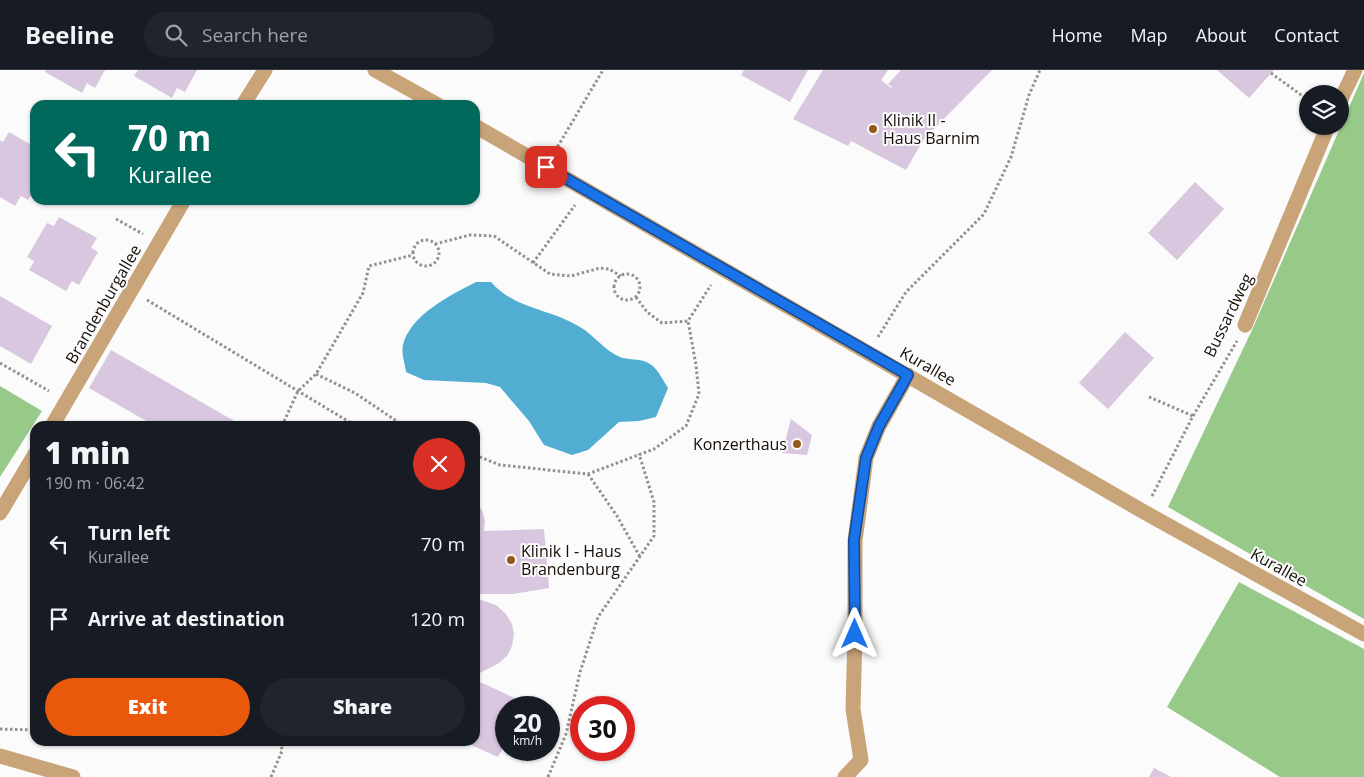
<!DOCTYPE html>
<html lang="en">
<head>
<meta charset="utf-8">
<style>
	body { margin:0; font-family:"Open Sans",sans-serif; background:#20242c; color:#f1f3f6; height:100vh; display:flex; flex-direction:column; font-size:19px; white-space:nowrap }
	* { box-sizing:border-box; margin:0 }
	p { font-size:16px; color:#9ea1a6 }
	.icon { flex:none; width:28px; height:28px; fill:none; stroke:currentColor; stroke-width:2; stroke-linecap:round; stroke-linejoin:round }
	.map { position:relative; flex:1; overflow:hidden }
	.drawer { position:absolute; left:30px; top:351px; width:450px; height:325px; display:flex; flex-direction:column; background:#171b24; border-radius:15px; box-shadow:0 1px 4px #0004 }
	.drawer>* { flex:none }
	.top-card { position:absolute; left:30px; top:30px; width:450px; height:105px; border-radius:15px; box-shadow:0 1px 4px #0004; background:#00695c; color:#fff; overflow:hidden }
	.buttons { position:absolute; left:1299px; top:15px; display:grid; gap:10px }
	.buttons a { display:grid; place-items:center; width:50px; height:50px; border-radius:50%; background:#171b24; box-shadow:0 1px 4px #0004; font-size:25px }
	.speed { position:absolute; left:495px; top:626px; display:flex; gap:10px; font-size:25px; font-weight:700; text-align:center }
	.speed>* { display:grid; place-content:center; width:65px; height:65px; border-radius:50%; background:#171b24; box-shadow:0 1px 4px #0004; line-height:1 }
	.speed small { font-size:12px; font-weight:400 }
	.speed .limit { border:8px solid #d22; background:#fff; color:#111 }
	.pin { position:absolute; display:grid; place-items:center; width:42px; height:42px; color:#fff; margin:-21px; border-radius:10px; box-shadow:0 2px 8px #0006 }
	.me { position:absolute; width:55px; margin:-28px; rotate:0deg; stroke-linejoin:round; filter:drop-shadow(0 0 4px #0008) }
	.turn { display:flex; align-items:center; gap:18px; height:105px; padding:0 15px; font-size:22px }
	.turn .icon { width:65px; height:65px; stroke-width:2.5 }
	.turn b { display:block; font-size:35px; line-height:42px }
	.round { display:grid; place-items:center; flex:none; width:52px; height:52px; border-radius:26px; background:#20242c }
	.headline { display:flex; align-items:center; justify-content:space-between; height:85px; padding:0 15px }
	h1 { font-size:30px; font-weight:800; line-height:38px }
	.button { display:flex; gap:10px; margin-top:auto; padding:10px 15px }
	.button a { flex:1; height:58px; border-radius:30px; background:#ea580c; color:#fff; font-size:20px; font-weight:800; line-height:58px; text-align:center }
	.button a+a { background:#20242c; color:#f1f3f6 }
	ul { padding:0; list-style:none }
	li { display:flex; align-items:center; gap:15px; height:75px; padding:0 15px }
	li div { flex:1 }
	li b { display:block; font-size:19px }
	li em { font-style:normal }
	header { display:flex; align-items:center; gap:30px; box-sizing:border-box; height:70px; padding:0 25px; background:#171b24; border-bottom:1px solid #363941 }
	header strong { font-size:24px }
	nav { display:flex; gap:28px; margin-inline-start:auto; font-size:18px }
	.search { width:350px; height:45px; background:#20242c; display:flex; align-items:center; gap:12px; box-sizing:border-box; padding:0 18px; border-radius:28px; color:#9ea1a6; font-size:19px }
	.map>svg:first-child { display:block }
</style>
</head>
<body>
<header>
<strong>Beeline</strong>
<div class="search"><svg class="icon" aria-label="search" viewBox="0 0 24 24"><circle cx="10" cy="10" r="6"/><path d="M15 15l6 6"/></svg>Search here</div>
<nav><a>Home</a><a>Map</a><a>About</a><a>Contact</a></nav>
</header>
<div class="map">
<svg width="1364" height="707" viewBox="0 0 1364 707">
	<rect width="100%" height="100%" fill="#fbfbfb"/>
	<path fill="#97c989" d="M1364,3v546l-196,-112 84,-177z
		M0,316l42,25 -42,66z
		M1239,512l125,67v128h-84l-113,-70z"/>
	<path fill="#51add2" d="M476,212h15c25,28 58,26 89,45 14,8 25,24 40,30 5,2 13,2 19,3 16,2 21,15 29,28l-12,29 -17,4 -20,1 -31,28 -16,5 -28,-10 -15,-24 -29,-34 -14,-4 -62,-3 -18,-8c-1,-8 -5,-19 -3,-27 7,-30 48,-50 73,-63z"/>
	<path fill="#d9c6df" d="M46,0h59l-10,18 -8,-5 -5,10 -37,-21z
		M138,0h59l-12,22 -8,-4 -5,10 -38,-22z
		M744,0h64l-18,32 -49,-27z
		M823,0h65l-7,10 10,8 1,-1 -4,-3 13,-14h91l-68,69 -18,31 -55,-29 -3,5 -55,-27z
		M1217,0h57l-25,28z
		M9,62l26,15v42l-7,11 -7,-4 -6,10 -15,-9v-57l3,2z
		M1195,112l29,27 -47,51 -29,-27z
		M59,147l38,21 -6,10 7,4 -19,33 -7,-4 -6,10 -37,-21 5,-9 -7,-4 20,-34 7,3z
		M0,226l52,30 -21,38 -31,-18z
		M1125,262l29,26 -46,51 -29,-26z
		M111,280l132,76h-88l-66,-38z
		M791,349l21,16 -5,20 -25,-2z
		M475,430l7,10 3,11 -1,10 60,-2 5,59 -36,6h-38z
		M475,528l21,7 10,9 6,10 2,10 -2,12 -5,10 -8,7 -19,10h-5z
		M475,611l10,3 42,20 -2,4h-19v34l-8,15 -36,-16h13z
		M1154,698l17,9h-22z"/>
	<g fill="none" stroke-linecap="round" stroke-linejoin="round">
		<path stroke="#94918d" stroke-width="3" stroke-dasharray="2.5 2.5" stroke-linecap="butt" d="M1271,3l37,27
			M555,81l48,-81
			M116,149l27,15
			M413 183a13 13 0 1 1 26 0a13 13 0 1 1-26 0Z
			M435,174l35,-9 24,1 56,38 21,2 29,-8 9,1 12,7
			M533,193l42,-58
			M614 217a13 13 0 1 1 26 0a13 13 0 1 1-26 0Z
			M636,227l11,15 15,11 26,-2 23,-36
			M147,230l209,126
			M878,267l28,-45 78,-78 27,-57 18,-62 11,-25
			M0,293l49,28
			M316,304l39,19 49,33
			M1149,327l44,19
			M282,356l16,-35 18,-17 47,-81 6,-27 44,-11
			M475,385l25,10 88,9 66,-25 32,-23 13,-32 -3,-29 -8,-44
			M588,404l29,42 23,41
			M1152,426l41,-80 44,-75
			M0,659l35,1
			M271,707l11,-26 -1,-10
			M548,707l18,-43 14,-62 18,-55 56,-81v-34l-15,-48"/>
		<path stroke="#c8a478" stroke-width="15" d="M375,0l63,35
			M1340,31l15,-31
			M243,35l22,-35
			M475,56l669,386 220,122
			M1245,255l83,-199
			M52,356l132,-226
			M0,443l35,-59
			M0,686l73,21
			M845,707l16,-17 -8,-51 2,-75v-93l11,-83 13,-32 29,-51"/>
	</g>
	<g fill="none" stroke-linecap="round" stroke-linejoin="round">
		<g stroke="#114b97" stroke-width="12">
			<path id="route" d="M546,97l362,208 -29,51 -13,32 -12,82 1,94"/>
		</g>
		<use href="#route" stroke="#1a73e8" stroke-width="9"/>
	</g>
	<g fill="#95581b" stroke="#fbfbfb" stroke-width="2">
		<circle cx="873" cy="59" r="5"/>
		<circle cx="797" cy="374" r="5"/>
		<circle cx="511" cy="490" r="5"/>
	</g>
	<g text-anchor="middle" stroke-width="4" stroke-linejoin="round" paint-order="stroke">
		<g font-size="16" fill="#140c05" stroke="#fbfbfb" text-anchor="start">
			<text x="883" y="56">Klinik II -<tspan x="883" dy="18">Haus Barnim</tspan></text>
			<text x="787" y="380" text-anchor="end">Konzerthaus</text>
			<text x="521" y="487">Klinik I - Haus<tspan x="521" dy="18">Brandenburg</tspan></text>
		</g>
		<g font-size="16" fill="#140c05" stroke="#fbfbfb">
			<text transform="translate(103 234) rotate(-60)" y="6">Brandenburgallee</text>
			<text transform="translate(1228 245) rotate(-64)" y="6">Bussardweg</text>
			<text transform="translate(928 296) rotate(30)" y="6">Kurallee</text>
			<text transform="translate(1279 497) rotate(29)" y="6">Kurallee</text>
		</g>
	</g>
</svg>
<div class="buttons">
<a><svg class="icon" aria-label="layers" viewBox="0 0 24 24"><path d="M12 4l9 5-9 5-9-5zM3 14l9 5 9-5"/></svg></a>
</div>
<div class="speed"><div>20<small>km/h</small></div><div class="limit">30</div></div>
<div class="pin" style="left:546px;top:97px;background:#d93025"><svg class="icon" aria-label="arrive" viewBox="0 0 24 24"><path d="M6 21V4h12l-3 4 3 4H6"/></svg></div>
<svg class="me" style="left:855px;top:564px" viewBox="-20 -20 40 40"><path d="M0-17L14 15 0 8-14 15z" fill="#1a73e8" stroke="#fff" stroke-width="4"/></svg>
<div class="top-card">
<div class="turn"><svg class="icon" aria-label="left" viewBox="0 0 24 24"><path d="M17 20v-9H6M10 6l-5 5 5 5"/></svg><div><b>70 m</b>Kurallee</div></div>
</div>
<section class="drawer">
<div class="headline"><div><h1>1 min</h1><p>190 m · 06:42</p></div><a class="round" style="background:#d93025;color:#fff"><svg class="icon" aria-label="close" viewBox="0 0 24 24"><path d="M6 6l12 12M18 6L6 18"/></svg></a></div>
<ul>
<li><svg class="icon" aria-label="left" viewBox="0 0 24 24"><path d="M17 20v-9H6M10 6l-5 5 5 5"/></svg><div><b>Turn left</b><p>Kurallee</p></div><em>70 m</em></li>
<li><svg class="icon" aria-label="arrive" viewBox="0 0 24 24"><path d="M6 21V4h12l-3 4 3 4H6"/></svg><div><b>Arrive at destination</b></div><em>120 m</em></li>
</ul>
<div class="button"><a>Exit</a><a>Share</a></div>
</section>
</div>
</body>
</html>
